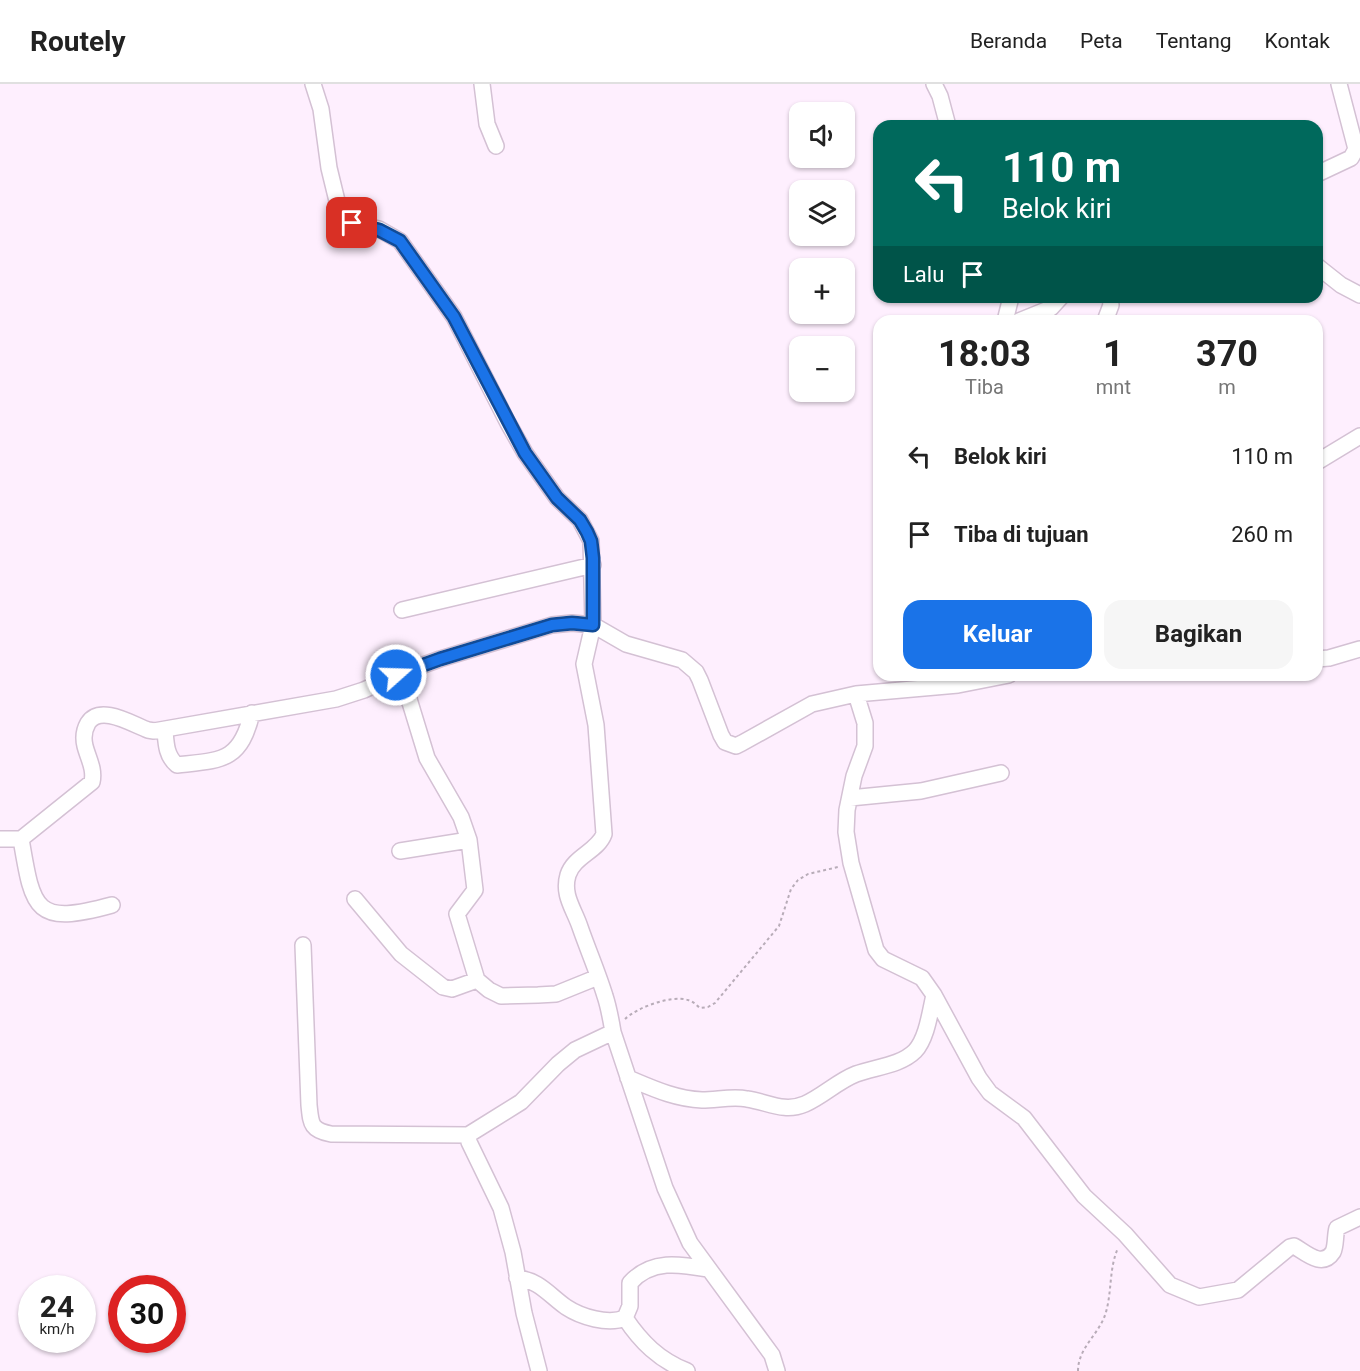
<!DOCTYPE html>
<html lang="id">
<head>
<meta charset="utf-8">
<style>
	body { margin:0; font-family:Roboto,sans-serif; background:#f6f6f6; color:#222; height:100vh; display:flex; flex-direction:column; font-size:22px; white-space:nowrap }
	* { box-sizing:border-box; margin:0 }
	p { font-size:20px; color:#767676 }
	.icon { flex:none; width:33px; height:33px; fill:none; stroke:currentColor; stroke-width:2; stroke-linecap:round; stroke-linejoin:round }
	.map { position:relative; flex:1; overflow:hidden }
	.side { position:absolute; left:873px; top:231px; width:450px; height:366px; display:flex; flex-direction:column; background:#fff; border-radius:18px; box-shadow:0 2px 4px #0004 }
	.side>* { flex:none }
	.banner { position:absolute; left:873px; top:36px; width:450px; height:183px; border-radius:18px; box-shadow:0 2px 4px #0004; background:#00695c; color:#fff; overflow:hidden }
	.buttons { position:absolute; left:789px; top:18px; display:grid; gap:12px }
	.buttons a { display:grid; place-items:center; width:66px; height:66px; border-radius:12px; background:#fff; box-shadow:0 2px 4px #0004; font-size:30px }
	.speed { position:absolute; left:18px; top:1191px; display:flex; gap:12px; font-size:30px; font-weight:700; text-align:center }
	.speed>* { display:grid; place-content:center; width:78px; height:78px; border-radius:50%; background:#fff; box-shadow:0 2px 4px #0004; line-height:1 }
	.speed small { font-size:15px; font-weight:400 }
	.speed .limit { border:9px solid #d22; background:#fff; color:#111 }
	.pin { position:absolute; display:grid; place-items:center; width:51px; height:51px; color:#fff; margin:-26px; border-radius:12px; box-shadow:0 3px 9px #0006 }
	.me { position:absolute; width:66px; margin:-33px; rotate:70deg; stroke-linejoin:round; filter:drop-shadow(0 0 4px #0008) }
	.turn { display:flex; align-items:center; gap:21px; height:126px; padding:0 30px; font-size:27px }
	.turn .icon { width:78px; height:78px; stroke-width:2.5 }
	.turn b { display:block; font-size:42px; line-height:51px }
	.then { display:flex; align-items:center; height:57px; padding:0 30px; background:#0003; gap:12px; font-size:22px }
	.eta { display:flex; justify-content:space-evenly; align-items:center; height:102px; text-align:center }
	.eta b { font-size:36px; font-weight:700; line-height:42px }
	.button { display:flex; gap:12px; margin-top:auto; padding:12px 30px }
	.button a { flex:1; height:69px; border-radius:18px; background:#1a73e8; color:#fff; font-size:24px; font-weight:700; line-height:69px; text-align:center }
	.button a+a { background:#f6f6f6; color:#222 }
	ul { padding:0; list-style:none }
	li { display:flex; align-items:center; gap:18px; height:78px; padding:0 30px }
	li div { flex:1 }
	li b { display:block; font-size:22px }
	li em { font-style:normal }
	header { display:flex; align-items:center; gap:36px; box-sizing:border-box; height:84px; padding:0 30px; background:#fff; border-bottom:2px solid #e0e0e0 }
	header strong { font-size:28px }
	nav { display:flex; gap:33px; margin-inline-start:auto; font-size:21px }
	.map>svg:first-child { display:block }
</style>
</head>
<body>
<header>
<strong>Routely</strong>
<nav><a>Beranda</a><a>Peta</a><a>Tentang</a><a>Kontak</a></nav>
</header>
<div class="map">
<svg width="1360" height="1287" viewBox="0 0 1360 1287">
	<rect width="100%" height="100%" fill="#feeffe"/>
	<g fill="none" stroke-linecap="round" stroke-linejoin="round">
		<g stroke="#d4c1d4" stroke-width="18">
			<path id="minor" d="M313,0l8,25 8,59 9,37 7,13 7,5 27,6 21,12 54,76 54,106 17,30 32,45 23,22 11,21 2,84 -9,39 12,61 8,109c-6,17 -30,22 -36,41 -6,20 6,34 12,52 8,23 18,46 25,69 4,12 6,24 8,36l-38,18 -17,14 -37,38 -53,33 1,7 32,66 12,44 11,61 15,58
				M482,0l5,40 9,22
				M934,0l6,12 8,30
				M1317,90l34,-16 5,-9 -17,-65
				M1317,182l24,19 19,10
				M1005,237l6,-24
				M1019,237l32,-13 10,-11
				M1105,237l6,-16 -1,-8
				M1317,378l43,-26
				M402,526l191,-45
				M1317,575l12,-1 31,-9
				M401,589l26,85 34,59 8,23 6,50 -18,24 20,66
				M856,610l102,-9 51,-10
				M165,646c1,13 1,26 12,35 45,-5 63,-3 75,-52
				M850,714l71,-7 80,-18
				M0,755h21l71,-57c3,-13 -4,-24 -7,-36 -2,-8 -1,-16 3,-23 12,-19 44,1 60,7l6,1 182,-32 28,-9 32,-15 44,-16 112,-34 20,-2 21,2 33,19 56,16 14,12 4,8 21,55 4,7 11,4 6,-3 70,-39 44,-10 9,29v23l-11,30 -7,34 -1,22 5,31 25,87 7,9 39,19 12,17 45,83 11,15 34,25 60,78 41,38 45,51 29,12 39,-7 52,-43 4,-1c11,6 28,23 39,6 3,-6 2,-17 4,-24l23,-11
				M21,755c12,72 14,87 91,66
				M400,767l69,-11
				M355,815l46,55 42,33 9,2 25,-9 12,10 12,6 37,-1 18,-1 42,-17
				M303,861l6,160c2,18 1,25 22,29l137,1
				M613,948l52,156 25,55 82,112 5,16
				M628,994c24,10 47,21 74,22 15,0 31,-4 45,-1 21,3 37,14 58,5 18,-8 33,-23 51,-30 18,-7 44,-8 59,-23 12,-13 15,-39 19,-56
				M517,1194c22,2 32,17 49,29 15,10 42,18 59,11l5,-12v-23c21,-24 50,-19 77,-14
				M625,1234c16,24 34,42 62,53"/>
		</g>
		<path stroke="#b8acb8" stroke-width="2" stroke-dasharray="3 3" stroke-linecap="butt" d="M625,935c13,-12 46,-24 63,-19 5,1 8,5 12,8l8,-1 7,-4 64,-77 12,-37 7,-9 10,-6 30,-7
			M1078,1287c0,-24 22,-37 28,-59 6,-21 3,-44 12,-64"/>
		<use href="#minor" stroke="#fff" stroke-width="15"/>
	</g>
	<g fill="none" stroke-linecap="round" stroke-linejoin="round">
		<g stroke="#114b97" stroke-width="15">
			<path id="route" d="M352,139l27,7 21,11 54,76 71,136 32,45 23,22 7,12 4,9 2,17v67l-21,-2 -20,2 -112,34 -44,16"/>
		</g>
		<use href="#route" stroke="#1a73e8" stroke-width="10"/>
	</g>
</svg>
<div class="buttons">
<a><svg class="icon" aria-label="sound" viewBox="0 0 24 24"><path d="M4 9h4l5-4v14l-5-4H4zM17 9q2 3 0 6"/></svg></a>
<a><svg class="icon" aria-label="layers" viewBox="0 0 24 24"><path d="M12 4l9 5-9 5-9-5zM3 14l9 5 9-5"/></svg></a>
<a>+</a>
<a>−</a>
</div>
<div class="speed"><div>24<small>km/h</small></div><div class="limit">30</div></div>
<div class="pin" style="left:352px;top:139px;background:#d93025"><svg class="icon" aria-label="arrive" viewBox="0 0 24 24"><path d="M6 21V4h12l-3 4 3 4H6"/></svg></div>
<svg class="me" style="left:396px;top:591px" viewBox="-20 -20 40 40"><circle r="17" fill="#1a73e8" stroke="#fff" stroke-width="3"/><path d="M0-11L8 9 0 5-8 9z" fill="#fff"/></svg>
<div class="banner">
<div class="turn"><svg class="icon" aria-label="left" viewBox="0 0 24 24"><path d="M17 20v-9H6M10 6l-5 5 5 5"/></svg><div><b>110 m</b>Belok kiri</div></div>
<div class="then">Lalu<svg class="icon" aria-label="arrive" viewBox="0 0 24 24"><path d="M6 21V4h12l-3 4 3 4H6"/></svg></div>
</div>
<section class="side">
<div class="eta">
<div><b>18:03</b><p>Tiba</p></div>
<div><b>1</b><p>mnt</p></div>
<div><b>370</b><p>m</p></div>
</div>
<ul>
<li><svg class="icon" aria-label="left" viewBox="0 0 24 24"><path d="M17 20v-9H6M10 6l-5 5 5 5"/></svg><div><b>Belok kiri</b></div><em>110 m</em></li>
<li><svg class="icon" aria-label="arrive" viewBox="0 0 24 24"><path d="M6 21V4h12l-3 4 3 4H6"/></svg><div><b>Tiba di tujuan</b></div><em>260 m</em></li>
</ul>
<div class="button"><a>Keluar</a><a>Bagikan</a></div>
</section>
</div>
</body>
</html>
